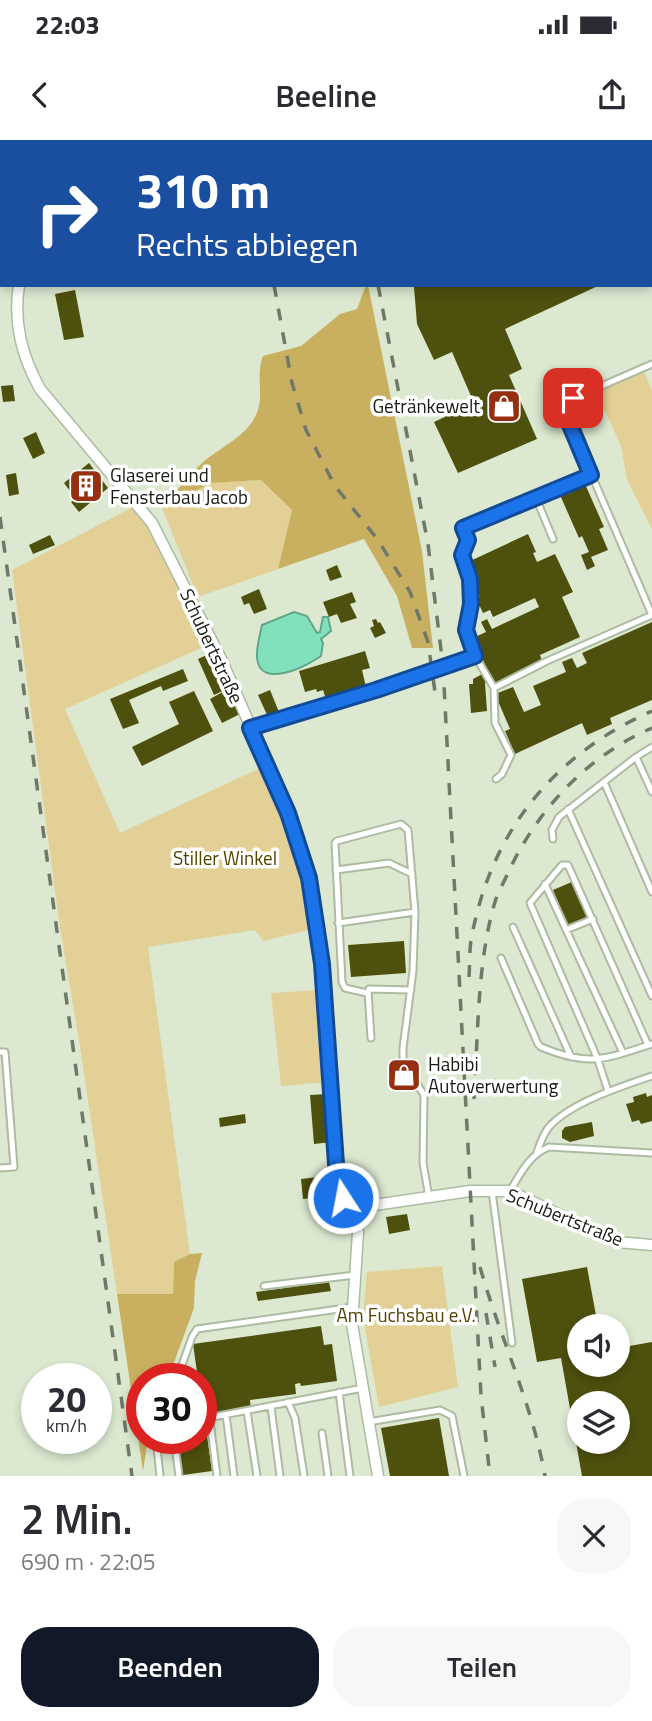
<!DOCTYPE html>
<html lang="de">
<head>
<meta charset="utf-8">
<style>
	body { margin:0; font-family:"Titillium Web",sans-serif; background:#f7f7f7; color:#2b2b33; height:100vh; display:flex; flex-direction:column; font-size:26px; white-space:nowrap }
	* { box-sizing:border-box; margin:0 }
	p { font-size:23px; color:#7c7c81 }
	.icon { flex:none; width:38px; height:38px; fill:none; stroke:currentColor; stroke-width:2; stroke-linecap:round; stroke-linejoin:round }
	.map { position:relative; height:1336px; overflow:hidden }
	.drawer { display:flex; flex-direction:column; background:#fff; flex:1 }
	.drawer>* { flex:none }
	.guide { position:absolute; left:0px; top:0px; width:653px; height:147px; box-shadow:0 4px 10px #0003; background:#1a4fa0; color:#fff; overflow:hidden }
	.controls { position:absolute; left:567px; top:1174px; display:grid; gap:14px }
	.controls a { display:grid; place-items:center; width:63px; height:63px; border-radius:50%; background:#fff; box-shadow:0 4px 10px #0003; font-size:35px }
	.speed { position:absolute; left:21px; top:1223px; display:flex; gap:14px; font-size:35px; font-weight:700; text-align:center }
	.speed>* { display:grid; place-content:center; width:91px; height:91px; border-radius:50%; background:#fff; box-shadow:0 4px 10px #0003; line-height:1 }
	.speed small { font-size:18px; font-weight:400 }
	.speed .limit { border:10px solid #d22; background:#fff; color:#111 }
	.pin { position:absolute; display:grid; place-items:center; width:60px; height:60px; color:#fff; margin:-30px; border-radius:14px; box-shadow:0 4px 10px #0006 }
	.me { position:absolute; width:77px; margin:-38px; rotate:349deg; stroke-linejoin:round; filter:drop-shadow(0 0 5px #0008) }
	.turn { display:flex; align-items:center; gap:24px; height:147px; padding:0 21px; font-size:32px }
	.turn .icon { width:91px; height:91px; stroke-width:2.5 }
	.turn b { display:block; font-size:49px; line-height:60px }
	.round { display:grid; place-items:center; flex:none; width:74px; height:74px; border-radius:28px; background:#f7f7f7 }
	.overview { display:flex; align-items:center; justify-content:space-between; height:119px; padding:0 21px }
	h1 { font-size:42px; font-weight:600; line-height:52px }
	.action { display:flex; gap:14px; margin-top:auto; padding:14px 21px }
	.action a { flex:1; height:80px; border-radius:28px; background:#111827; color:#fff; font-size:28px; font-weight:600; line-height:80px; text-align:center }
	.action a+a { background:#f7f7f7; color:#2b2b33 }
	.status { display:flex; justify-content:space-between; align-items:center; height:49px; padding:0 35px; background:#fff; direction:ltr }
	.status svg { height:19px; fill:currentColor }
	header { display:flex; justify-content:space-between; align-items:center; height:91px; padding:0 21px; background:#fff; font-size:32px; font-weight:600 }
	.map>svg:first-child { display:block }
</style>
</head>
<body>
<div class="status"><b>22:03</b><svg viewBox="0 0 49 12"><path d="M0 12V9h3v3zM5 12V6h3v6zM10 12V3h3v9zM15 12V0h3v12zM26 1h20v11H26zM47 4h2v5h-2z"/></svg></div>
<header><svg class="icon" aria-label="back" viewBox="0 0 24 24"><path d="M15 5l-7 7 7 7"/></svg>Beeline<svg class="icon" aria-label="share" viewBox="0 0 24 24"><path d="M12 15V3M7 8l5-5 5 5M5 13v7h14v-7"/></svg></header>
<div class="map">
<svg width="652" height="1336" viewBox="0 0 652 1336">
	<rect width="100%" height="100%" fill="#dce9d0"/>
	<path fill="#e2d096" d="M644,231l8,20v138l-25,-49 -6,-34 -24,-53z
		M261,340l31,30 -14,59 -80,28 -36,-89 49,-25z
		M133,367l15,20 60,118 -143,64 55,124 138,-64 9,3 35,106 11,51 -50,12 -8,-11 -107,17 42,307 -16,8 -1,32h-56l-37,-247 -20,-119 -48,-358z
		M321,850l7,92 -47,4 -10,-93z
		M442,1126l16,121 -79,20 -16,-90 4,-45z"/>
	<path fill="#c9b060" d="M366,145h2l54,266 11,97h-21l-15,-52 -33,-57 -86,30 14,-59 -31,-30 -50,3 -49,25c13,-15 26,-32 40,-45 17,-15 44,-26 54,-48 9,-19 -1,-40 7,-59l38,-10 39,-32 17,-5z
		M202,1113l-7,28 -1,27 -26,71h-26v59l6,1 -5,32 -26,-177h56l1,-32 16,-8z"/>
	<path fill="#81e1bd" stroke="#62a68a" stroke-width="2" d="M294,472l13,4 10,17 3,-1 3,-15h5l3,14 -10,8 2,4 -2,13c-14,10 -61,34 -64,2 -1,-10 3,-23 5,-33z"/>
	<path fill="#4e500e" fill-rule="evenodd" d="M418,145h182l-95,44 17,40 -13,6 28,64 -79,34 -24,-51 40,-19 -22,-51 -18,8 -17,-36 -3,-37z
		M75,150l9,47 -20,3 -9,-46z
		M13,245l2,16 -12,1 -2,-16z
		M36,292l9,21 -12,6 -10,-21z
		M89,323l19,25 -29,24 -8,-10 5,-3 -12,-16z
		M16,333l3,21 -10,2 -3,-21z
		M585,344l19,43 -5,2 9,21 -17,7 4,9 -8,4 -6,-15 8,-3 -7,-16 -3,2 -19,-43z
		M528,394l8,18 -3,1 4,9 18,-8 18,38 -11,5 18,40 -40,18 2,6 -48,22 -2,-4 -7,4 2,28 -16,2 -2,-29h4v-5l15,-8 -15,-33 13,-6 -5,-10 6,-3 5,10 47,-22 -4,-9 -42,19 -3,-7 -7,3 -7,-15 4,-1 -5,-10 4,-2 -11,-23z
		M50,395l5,10 -22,9 -4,-9z
		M337,425l5,12 -12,4 -4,-11z
		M259,449l8,20 -13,5 -5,-11 -5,2 -3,-8z
		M352,452l4,10 -6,2 7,14 -16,5 -4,-9 -8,3 -6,-15z
		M376,479l2,4 2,-1 6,11 -11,5 -5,-10 4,-2 -2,-6z
		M652,482v78l-42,18 2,6 -25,11 -5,-12 -67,31 -10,-23 5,-2 -15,-35 18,-7 11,25 17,-7 -8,-19 33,-14 -4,-10 10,-4 5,10 10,-5 -5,-10z
		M365,511l5,17 -8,2 4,17 -40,12 -3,-9 -6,2 -1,-3 -11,3 -6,-21z
		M209,514l16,36 -11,5 -16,-36z
		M183,529l5,12 -25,10 -2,-5 -32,14 10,23 -16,6 -13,-30z
		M228,549l12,25 -18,9 -12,-24z
		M270,550l9,22 -11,5 -10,-22z
		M194,551l19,40 -71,35 -10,-19 47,-23 -10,-22z
		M574,741l16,36 -22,9 -15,-36z
		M404,801l2,32 -55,4 -3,-32z
		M646,953l1,4 5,-2v26l-11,3 -2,-4 -7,2 -6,-18 8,-2 -1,-5z
		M328,954l4,48 -18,2 -4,-49z
		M245,974l1,9 -26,4 -1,-9z
		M592,982l2,14 -24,6 -8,-4v-7l3,-4z
		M334,1035l3,20 -34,4 -2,-20z
		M407,1074l3,16 -21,4 -3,-17z
		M587,1127l11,59h-19v39h39v-17l34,-6v134h-70l-21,-118 -24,4 -15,-83zM579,1264h39v38h-39z
		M329,1142l2,9 -73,10 -2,-9z
		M321,1186l3,19 8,-1 5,37 -36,5 -1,-3 -5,1 1,10 -46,6 1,9 -47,6 8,56 -29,4 -5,-37h23v-59h-3l-5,-35z
		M439,1278l10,58h-59l-9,-48z"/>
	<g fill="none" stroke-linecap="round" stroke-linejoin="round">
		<g stroke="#aebba3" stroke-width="9">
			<path id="lane" d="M536,358l17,41
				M475,516l19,32 53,-27 105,-46 -87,-202 9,-15 78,-34
				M494,548l1,35 16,32 -9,19 -6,5
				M250,588l126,-38 99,-34 -9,-26 5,-26 -1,-25 -8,-24 6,-15 -5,-12 128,-53
				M636,617l16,35
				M604,642l48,110
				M568,669l84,187
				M553,699l-1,-9 7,-13 77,-60 16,-10
				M336,730l53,-7 23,11
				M545,744l78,169
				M338,783l77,-11
				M513,787l58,130
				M566,790l27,-11
				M501,818l37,86 3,3c48,20 65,12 111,-3
				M367,853l-22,-5 -3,-6 -7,-139 2,-2 64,-17 7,6 7,82 -2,59 -10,77v14l21,33 -1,68 6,34
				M371,898l-3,-47 1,-2 42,1
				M0,912h5l9,115 -14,1
				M608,951l-10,-31 -68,-157 32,-38h6l80,180
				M537,1012c3,-8 6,-18 12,-25 21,-24 73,-41 103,-51
				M492,1051l20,152
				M510,1051c11,-18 19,-36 39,-44l103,6
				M264,1146l91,-11
				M177,1239l15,-42 5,-8 156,-22
				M339,1252l11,84
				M288,1262l7,16 9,58
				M271,1267l9,69
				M247,1271l10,65
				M226,1275l8,61
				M368,1282l72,-12 12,6 12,60
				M322,1293l6,43
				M156,1298l4,38
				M174,1298l5,38
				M217,1336l-7,-55 3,-4 150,-29"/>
		</g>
		<g stroke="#aebba3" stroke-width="13">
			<path id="street" d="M27,0l1,2
				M19,145c-6,38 3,71 21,104l112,134 70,138 66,152 21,65 13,86 14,200 7,34 11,10
				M378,1336l-26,-152 6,-91 -4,-25 116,-17h40l107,51 35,3"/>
		</g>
		<g stroke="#aebba3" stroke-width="18">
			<path id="secondary" d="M610,0v2
				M651,91l1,2"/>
		</g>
		<use href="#lane" stroke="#fff" stroke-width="5"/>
		<use href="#street" stroke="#fff" stroke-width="10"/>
		<use href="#secondary" stroke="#fff" stroke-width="14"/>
		<path stroke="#707868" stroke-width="3.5" stroke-dasharray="12 12" stroke-linecap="butt" d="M350,0v2
			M274,145l18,98 14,47 29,56 43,54 32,52 18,50 8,57
			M378,145l50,259 15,122 38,730 9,80
			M0,377l132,959
			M469,837c1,-14 0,-29 3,-42 20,-105 83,-181 180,-224
			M474,959c4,-61 3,-138 21,-197 3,-10 9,-20 13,-29 29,-63 79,-117 144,-145
			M480,1127c20,71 52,136 65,209
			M486,1173l9,54"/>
	</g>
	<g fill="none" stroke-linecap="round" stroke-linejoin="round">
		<g stroke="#114b97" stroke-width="18">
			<path id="route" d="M343,1058l-7,-34 -14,-200 -13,-86 -21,-65 -38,-85 126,-38 99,-34 -9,-26 5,-26 -1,-25 -8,-24 6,-15 -5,-12 128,-53 -26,-62 8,-15"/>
		</g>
		<use href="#route" stroke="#1a73e8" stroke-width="12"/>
	</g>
	<defs>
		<g id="shop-square" transform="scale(1.75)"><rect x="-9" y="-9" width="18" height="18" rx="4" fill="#962f10" stroke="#fff"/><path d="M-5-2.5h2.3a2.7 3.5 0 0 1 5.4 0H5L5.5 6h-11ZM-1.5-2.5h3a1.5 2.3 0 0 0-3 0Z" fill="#fff"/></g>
		<g id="building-square" transform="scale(1.75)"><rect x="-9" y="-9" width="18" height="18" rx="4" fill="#962f10" stroke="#fff"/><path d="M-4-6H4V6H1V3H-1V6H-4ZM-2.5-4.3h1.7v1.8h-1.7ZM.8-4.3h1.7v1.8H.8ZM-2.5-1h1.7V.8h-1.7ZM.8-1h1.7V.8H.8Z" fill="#fff"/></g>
	</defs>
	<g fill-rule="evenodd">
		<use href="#shop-square" x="504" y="266"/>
		<use href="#building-square" x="86" y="346"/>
		<use href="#shop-square" x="404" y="935"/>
	</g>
	<g text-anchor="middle" stroke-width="7" stroke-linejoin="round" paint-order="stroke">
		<g font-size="19" fill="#181c14" stroke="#fff" text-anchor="start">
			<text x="480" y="273" text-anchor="end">Getränkewelt</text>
			<text x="110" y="342">Glaserei und<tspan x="110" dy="22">Fensterbau Jacob</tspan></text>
			<text x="428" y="931">Habibi<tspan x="428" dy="22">Autoverwertung</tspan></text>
		</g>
		<g font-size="19" fill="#181c14" stroke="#fff">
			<text transform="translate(212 506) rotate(65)" y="7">Schubertstraße</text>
			<text transform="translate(565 1077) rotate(22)" y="7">Schubertstraße</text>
		</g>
		<g font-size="19" fill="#544300" stroke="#fff">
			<text x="225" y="725">Stiller Winkel</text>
			<text x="406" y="1182">Am Fuchsbau e.V.</text>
		</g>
	</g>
</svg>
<div class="controls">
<a><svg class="icon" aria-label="sound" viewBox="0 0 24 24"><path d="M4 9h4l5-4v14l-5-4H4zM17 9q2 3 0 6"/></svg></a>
<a><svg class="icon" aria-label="layers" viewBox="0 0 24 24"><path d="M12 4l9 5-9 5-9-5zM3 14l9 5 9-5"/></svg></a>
</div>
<div class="speed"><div>20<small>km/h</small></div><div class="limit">30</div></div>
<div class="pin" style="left:573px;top:258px;background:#d93025"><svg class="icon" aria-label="arrive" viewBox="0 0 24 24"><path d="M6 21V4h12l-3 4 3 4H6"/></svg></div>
<svg class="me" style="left:343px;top:1058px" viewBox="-20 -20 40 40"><circle r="17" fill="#1a73e8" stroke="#fff" stroke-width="3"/><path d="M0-11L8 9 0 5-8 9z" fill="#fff"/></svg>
<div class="guide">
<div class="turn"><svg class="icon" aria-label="right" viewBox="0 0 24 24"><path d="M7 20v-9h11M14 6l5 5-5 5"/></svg><div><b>310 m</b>Rechts abbiegen</div></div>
</div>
</div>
<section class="drawer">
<div class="overview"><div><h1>2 Min.</h1><p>690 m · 22:05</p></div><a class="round"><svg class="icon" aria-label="close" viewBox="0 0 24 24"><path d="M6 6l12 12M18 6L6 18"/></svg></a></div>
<div class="action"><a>Beenden</a><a>Teilen</a></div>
</section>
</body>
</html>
